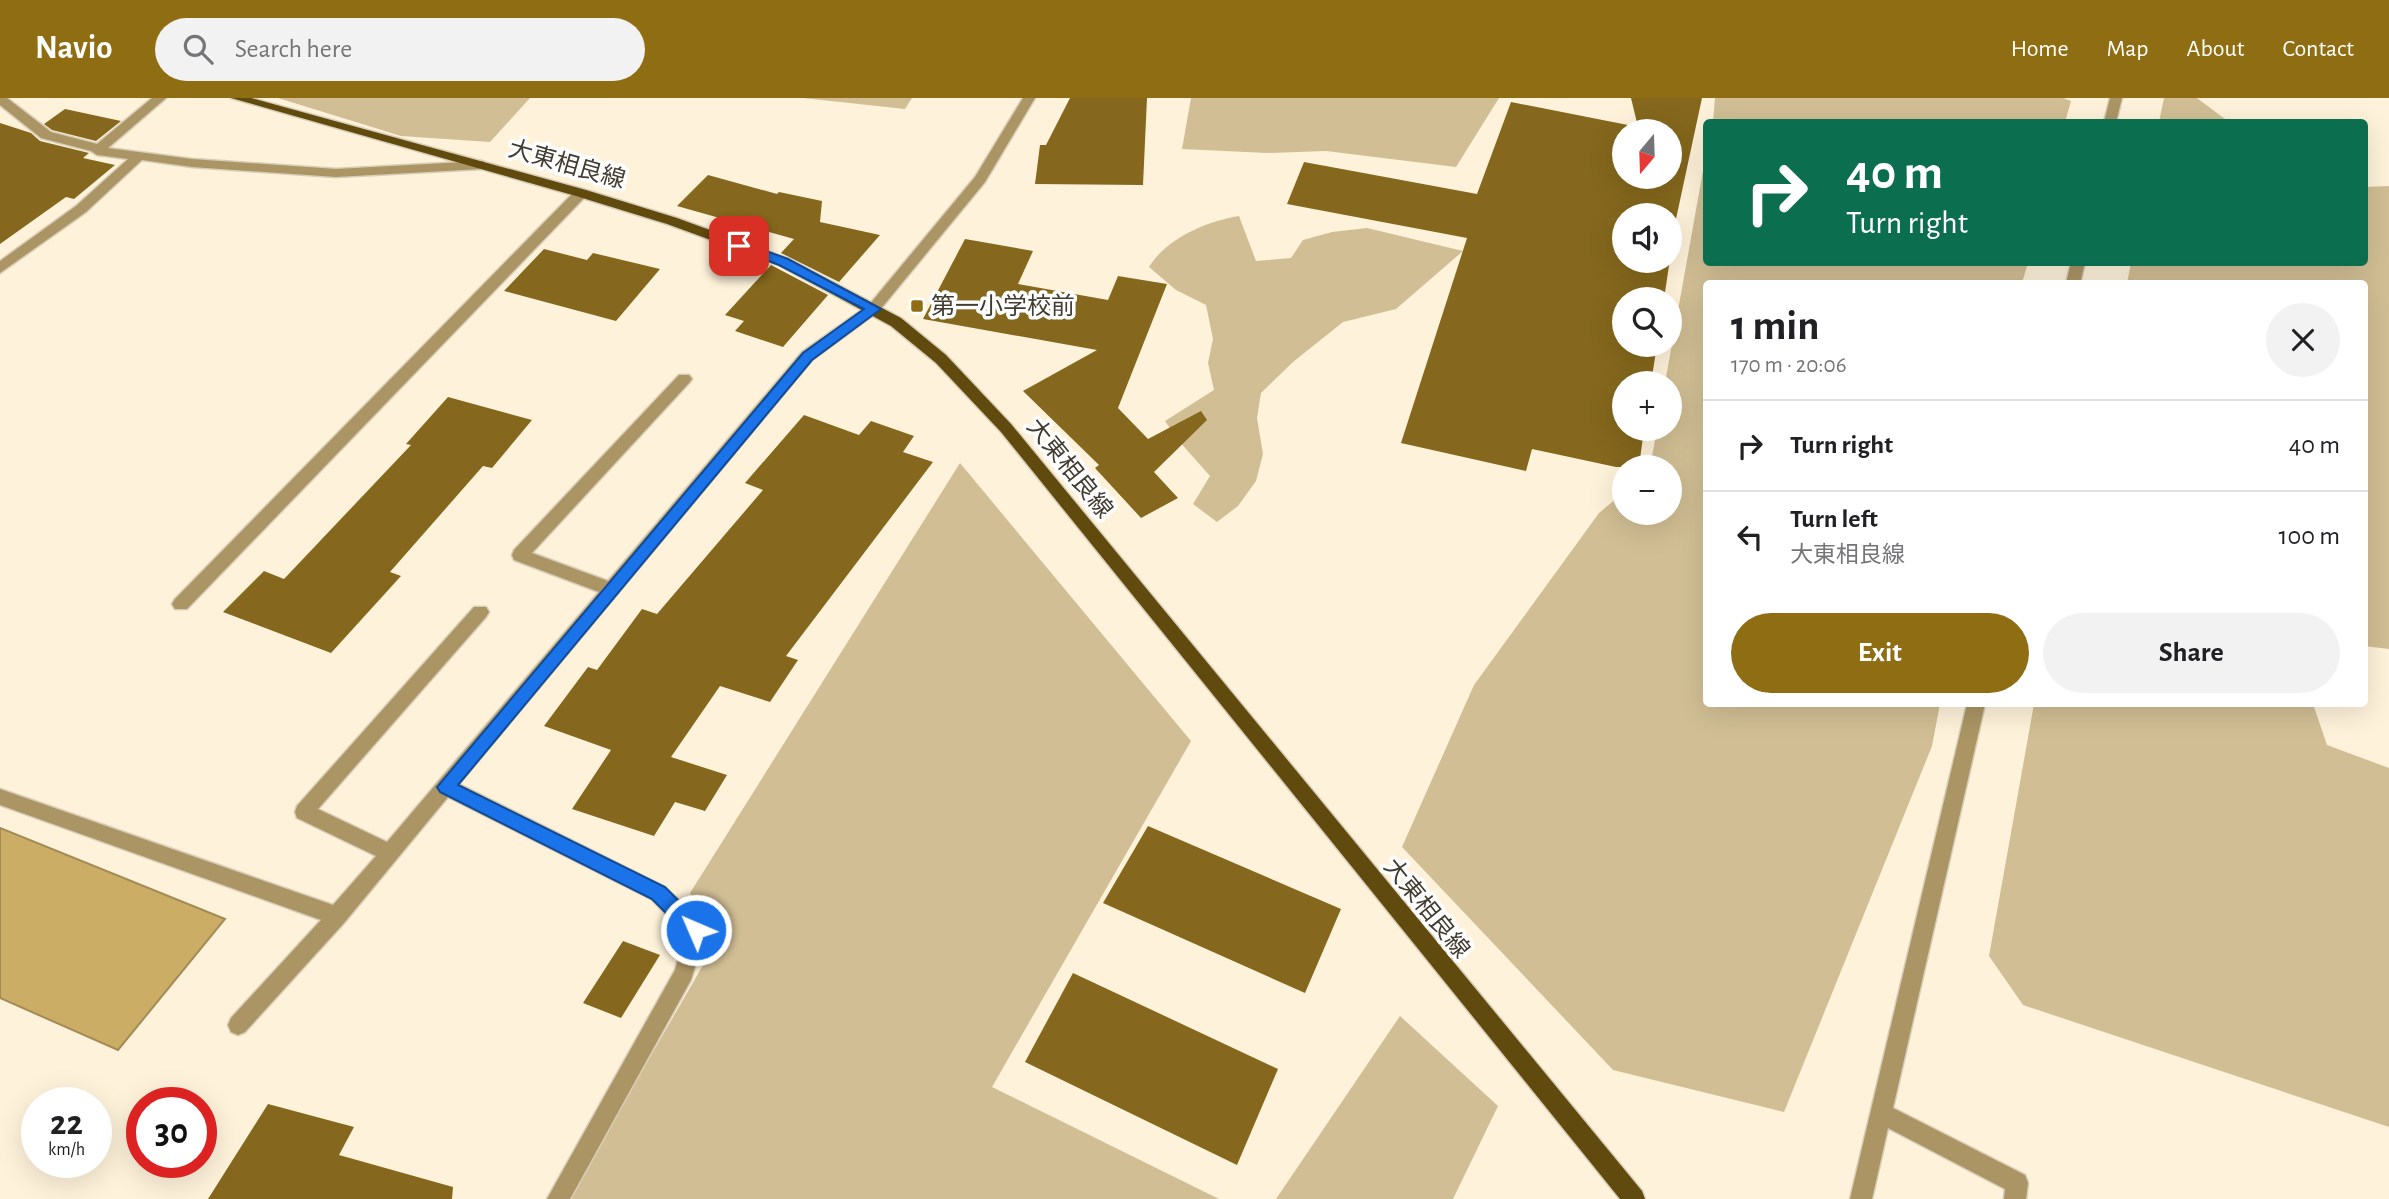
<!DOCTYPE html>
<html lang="en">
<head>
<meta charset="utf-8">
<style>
	body { margin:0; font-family:"Alegreya Sans","Noto Sans JP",sans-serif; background:#f2f2f2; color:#202124; height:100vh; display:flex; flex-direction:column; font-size:26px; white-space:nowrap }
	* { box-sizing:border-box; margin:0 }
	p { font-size:23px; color:#757577 }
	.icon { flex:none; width:38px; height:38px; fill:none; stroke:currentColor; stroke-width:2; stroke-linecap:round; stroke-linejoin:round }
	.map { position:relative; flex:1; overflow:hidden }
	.details { position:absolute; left:1703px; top:182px; width:665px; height:427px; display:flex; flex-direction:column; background:#fff; border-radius:7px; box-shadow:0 7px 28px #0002 }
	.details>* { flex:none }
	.banner { position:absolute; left:1703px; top:21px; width:665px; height:147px; border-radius:7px; box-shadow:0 7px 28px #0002; background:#0b6e4f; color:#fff; overflow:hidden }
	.needle { width:46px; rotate:199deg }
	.buttons { position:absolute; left:1612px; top:21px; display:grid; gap:14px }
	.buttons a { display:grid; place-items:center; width:70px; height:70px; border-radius:50%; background:#fff; box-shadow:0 7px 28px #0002; font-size:35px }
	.speed { position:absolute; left:21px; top:989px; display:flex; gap:14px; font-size:35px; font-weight:700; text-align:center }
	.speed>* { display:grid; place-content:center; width:91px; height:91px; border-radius:50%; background:#fff; box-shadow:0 7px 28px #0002; line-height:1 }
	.speed small { font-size:18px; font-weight:400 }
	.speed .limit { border:10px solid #d22; background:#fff; color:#111 }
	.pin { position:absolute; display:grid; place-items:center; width:60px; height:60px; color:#fff; margin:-30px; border-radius:14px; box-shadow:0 4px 10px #0006 }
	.me { position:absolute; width:77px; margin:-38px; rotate:315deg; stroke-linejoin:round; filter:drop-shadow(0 0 5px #0008) }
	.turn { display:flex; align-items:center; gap:24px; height:147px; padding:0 28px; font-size:32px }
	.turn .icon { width:91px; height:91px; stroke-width:2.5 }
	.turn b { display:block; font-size:49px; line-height:60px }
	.round { display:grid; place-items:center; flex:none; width:74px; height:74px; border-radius:37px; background:#f2f2f2 }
	.overview { display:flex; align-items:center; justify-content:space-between; height:119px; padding:0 28px }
	h1 { font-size:42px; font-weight:700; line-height:52px }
	.button { display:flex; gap:14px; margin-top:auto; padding:14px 28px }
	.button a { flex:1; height:80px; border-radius:42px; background:#8f6d12; color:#fff; font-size:28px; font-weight:700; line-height:80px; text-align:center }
	.button a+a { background:#f2f2f2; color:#202124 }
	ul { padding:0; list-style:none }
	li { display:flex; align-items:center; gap:21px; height:91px; padding:0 28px; border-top:2px solid #e0e0e0 }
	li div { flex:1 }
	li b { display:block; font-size:26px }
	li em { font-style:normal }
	header { display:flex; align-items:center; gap:42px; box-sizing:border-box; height:98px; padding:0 35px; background:#8f6d12; color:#fff }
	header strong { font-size:33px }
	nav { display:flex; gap:38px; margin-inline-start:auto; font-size:24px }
	.search { width:490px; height:63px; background:#f2f2f2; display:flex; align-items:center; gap:18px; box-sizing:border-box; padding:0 24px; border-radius:38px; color:#757577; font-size:26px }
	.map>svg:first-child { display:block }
</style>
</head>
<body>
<header>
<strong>Navio</strong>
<div class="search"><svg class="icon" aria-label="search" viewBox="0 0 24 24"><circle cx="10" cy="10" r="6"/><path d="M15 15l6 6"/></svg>Search here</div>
<nav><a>Home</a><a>Map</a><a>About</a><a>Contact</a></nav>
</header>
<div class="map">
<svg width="2389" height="1101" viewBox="0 0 2389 1101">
	<rect width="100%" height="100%" fill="#fef2da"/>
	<path fill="#d1be94" d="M278,0h252l-40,44 -89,-6z
		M803,0h109l-7,11z
		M1191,0h308l-43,69 -130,-16 -59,2 -85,-4z
		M1715,0h348l8,3 -6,21h-352z
		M2164,0h33l32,24h-70z
		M1706,56v108l322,1 -6,20 -316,1v420h234l-8,42 -148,366 -171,-42 -211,-223 72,-162 125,-172 25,-21v21h46v-46h-20l7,-38h13v-46h-5z
		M2389,88v463l-25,-3v-362l-237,-1 4,-20 233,-1v-75z
		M1239,118l17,45 35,-3 12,-18 29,-8 35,-4 96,23 -67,58 -53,13 -50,40 -32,31 -4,25 6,36 -7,27 -18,25 -21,16 -24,-18 17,-28 -32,-36 -13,-19 49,-31 -6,-27 5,-24 -7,-34 -30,-15 -27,-23c18,-29 56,-45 90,-51z
		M960,365l231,278 -199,346 227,112h-651l149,-258 -27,-48z
		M2034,606h279l14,41 62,23v359l-366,-122 -34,-49z
		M1400,918l98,90 -45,93h-177z"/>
	<path fill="#ccad66" stroke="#a38b56" stroke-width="2" d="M0,730l225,91 -107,131 -118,-52z"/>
	<path fill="#85681d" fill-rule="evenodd" d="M1070,0h77l-4,87 -108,-1 5,-39h6z
		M1631,0h71l-26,121 -12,80h-40v46h33l-6,38h-27v46h20l-5,38h-23l-84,-18 -6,22 -125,-28 66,-205 -180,-34 17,-42 173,32 34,-92 127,25zM1624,33h46v46h-46zM1624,117h46v46h-46z
		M65,11l56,12 -25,20 -44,-11 -8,-6z
		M0,25l31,10 9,8 49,12 -6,5 32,7 -41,34 -8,-2 -66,47z
		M708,77l69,19 2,-2 43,9 -2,21 60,13 -41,47 -58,-29 13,-14 -117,-33z
		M965,141l68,12 -15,33 90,16 10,-24 49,8 -49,124 30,31 53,-28 6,9 -53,52 24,26 -37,20 -46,-50 4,-3 -76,-74 74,-41 -174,-31z
		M544,151l43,11 6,-7 67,16 -44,52 -112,-30z
		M771,167l57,30 -45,52 -48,-16 9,-10 -19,-6z
		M448,299l84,23 -40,48 -9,-2 -93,106 11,4 -70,77 -108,-41 41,-41 20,8 127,-134 -5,-1z
		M804,317l55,20 12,-14 43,15 -11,16 30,10 -147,194 12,4 -28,42 -50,-16 -49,71 56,18 -22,36 -30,-9 -21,34 -82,-27 39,-59 -67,-24 44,-59 9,3 45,-61 15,5 106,-124 -18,-7z
		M1148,728l193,83 -36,84 -202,-90z
		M623,843l37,14 -39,63 -38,-15z
		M1073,875l205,96 -41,96 -212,-103z
		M268,1006l86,23 -15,28 114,32 -1,12h-244z"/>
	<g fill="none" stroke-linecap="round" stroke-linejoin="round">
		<g stroke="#d8ceb8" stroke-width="3">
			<path id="minor" d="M0,0h7l44,34 46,12 55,-46h14l-58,50 84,11 144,10 146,-8 7,4 -7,4 -146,8 -144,-10 -50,-7 -56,52 -86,61v-12l76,-55 52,-47 -31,-4 -6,-4 -50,-13 -41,-33z
				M1023,0h12l-50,84 -106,129 -67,49 -353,424 206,103 38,36 3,7 -15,50 -121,219h-23l128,-229 10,-37 -34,-34 -203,-102 -104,126 -99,109 -7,3 -7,-3 -3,-7 3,-7 90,-98 -321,-115v-16l333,116 43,-49 -79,-38 -2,-6 2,-6 177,-199h12l3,5 -3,5 -168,192 69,33 212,-250 -85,-32 -2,-5 2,-5 165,-175h10l3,4 -3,4 -157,170 76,28 194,-229 67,-47 106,-128z
				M2110,0h12l-6,24h-12z
				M581,91l7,4 -2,3 -399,413h-12l-3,-5 3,-5 401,-409z
				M2071,164h14l-5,22h-14z
				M1967,606h18l-92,404 132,67 3,8 -2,16h-22l1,-10 -117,-61 -16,71h-22z"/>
		</g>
		<g stroke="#d8ceb8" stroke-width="3">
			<path id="major" d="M231,0h20l335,92 91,28 112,41 112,59 45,37 65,69 631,767 3,8h-25l-619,-767 -65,-69 -45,-37 -112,-61 -112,-41 -91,-28z"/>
		</g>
		<use href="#minor" fill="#ab9565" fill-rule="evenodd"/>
		<use href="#major" fill="#614a0e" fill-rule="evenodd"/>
	</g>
	<path fill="#1a73e8" stroke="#114b97" stroke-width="2" d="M739,143l49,18 93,50 -69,51 -354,425 207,102 37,37 3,6 -3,6 -6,3 -7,-3 -37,-37 -212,-107 -3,-5 366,-434 61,-44 -85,-44 -44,-17v-5z"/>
	<rect fill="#8f6d12" stroke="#fff" stroke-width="2.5" x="910" y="201" width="14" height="14" rx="3.5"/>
	<g text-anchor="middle" stroke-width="7" stroke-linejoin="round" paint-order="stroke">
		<g font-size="24" fill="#423c30" stroke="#fff">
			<text transform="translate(567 66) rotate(16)" y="8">大東相良線</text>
			<text transform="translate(1070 370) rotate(51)" y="8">大東相良線</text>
			<text transform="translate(1427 810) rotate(51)" y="8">大東相良線</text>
		</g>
		<g font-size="24" fill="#423c30" stroke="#fff" text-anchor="start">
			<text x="931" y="216">第一小学校前</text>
		</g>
	</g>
</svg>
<div class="buttons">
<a><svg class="needle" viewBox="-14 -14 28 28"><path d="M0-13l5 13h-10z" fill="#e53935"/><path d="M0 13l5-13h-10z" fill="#757577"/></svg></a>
<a><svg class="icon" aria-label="sound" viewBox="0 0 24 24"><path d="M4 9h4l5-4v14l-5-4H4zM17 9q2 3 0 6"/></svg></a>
<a><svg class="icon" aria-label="search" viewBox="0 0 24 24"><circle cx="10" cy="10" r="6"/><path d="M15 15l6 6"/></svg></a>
<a>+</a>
<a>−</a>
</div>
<div class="speed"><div>22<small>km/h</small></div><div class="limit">30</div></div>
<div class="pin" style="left:739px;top:148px;background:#d93025"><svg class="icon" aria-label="arrive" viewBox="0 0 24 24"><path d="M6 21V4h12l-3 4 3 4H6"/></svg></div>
<svg class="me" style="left:696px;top:832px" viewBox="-20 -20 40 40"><circle r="17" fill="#1a73e8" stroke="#fff" stroke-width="3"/><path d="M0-11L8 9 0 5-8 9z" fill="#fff"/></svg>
<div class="banner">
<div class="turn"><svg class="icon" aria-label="right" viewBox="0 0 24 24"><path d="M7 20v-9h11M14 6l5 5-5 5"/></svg><div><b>40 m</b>Turn right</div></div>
</div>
<section class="details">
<div class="overview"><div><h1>1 min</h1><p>170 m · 20:06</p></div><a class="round"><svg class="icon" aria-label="close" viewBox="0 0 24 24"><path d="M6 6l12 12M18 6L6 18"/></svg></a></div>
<ul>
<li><svg class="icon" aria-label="right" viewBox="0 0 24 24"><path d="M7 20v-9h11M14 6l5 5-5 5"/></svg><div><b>Turn right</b></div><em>40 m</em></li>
<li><svg class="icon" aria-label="left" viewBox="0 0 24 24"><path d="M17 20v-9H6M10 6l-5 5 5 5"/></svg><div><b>Turn left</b><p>大東相良線</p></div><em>100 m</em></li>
</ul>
<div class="button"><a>Exit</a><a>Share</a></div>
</section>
</div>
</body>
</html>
